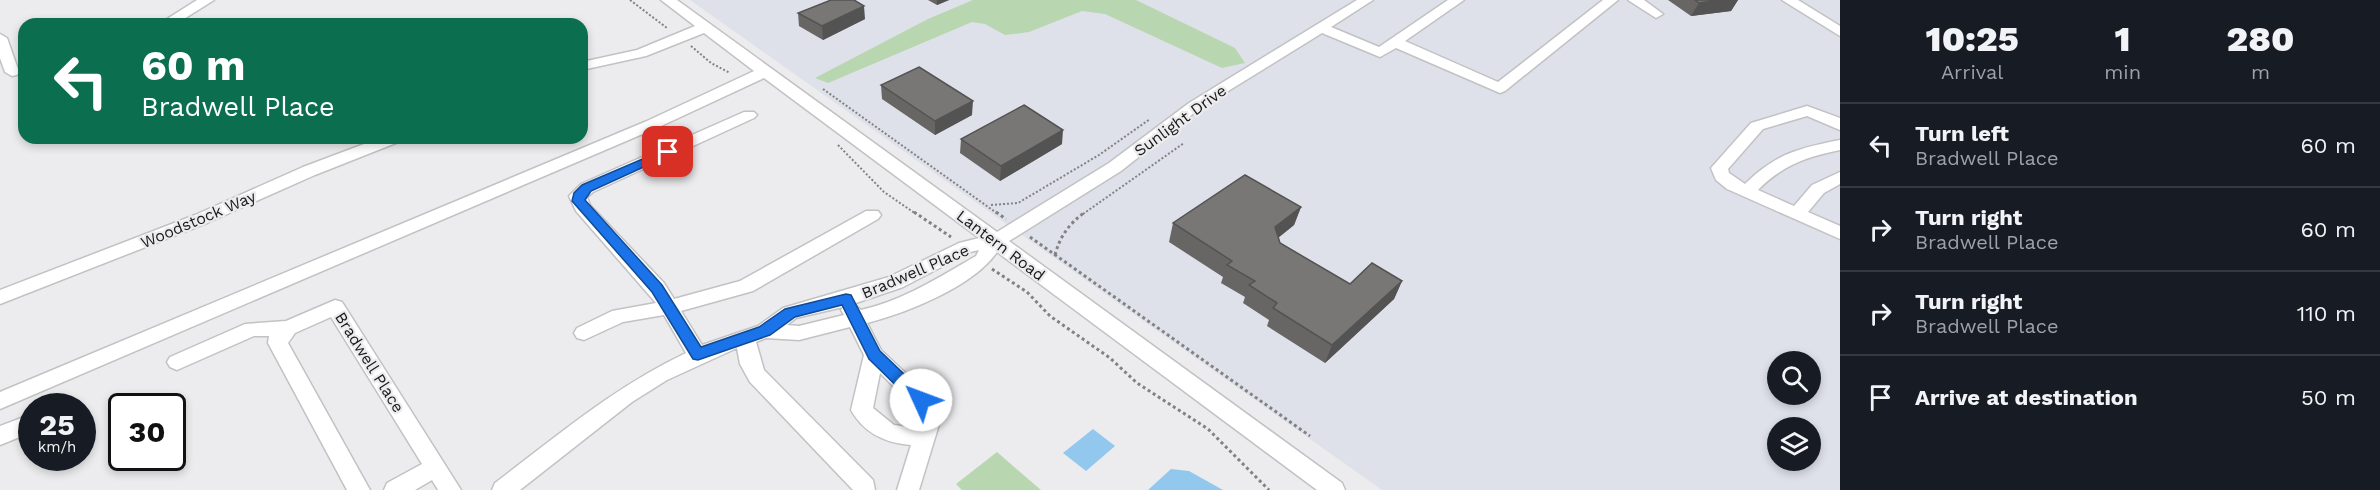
<!DOCTYPE html>
<html lang="en">
<head>
<meta charset="utf-8">
<style>
	body { margin:0; font-family:"Work Sans",sans-serif; background:#20242c; color:#f1f3f6; height:100vh; display:flex; flex-direction:column; font-size:22px; white-space:nowrap }
	* { box-sizing:border-box; margin:0 }
	p { font-size:20px; color:#9ea1a6 }
	.icon { flex:none; width:33px; height:33px; fill:none; stroke:currentColor; stroke-width:2; stroke-linecap:round; stroke-linejoin:round }
	.map { position:relative; flex:1; overflow:hidden }
	.panel { display:flex; flex-direction:column; background:#171b24; width:540px }
	.panel>* { flex:none }
	.banner { position:absolute; left:18px; top:18px; width:570px; height:126px; border-radius:18px; box-shadow:0 3px 9px #0003; background:#0b6e4f; color:#fff; overflow:hidden }
	.tools { position:absolute; left:1767px; top:351px; display:grid; gap:12px }
	.tools a { display:grid; place-items:center; width:54px; height:54px; border-radius:50%; background:#171b24; box-shadow:0 3px 9px #0003; font-size:30px }
	.speed { position:absolute; left:18px; top:393px; display:flex; gap:12px; font-size:30px; font-weight:700; text-align:center }
	.speed>* { display:grid; place-content:center; width:78px; height:78px; border-radius:50%; background:#171b24; box-shadow:0 3px 9px #0003; line-height:1 }
	.speed small { font-size:15px; font-weight:400 }
	.speed .limit { border:3px solid #111; border-radius:9px; background:#fff; color:#111 }
	.pin { position:absolute; display:grid; place-items:center; width:51px; height:51px; color:#fff; margin:-26px; border-radius:12px; box-shadow:0 3px 9px #0006 }
	.me { position:absolute; width:66px; margin:-33px; rotate:313deg; stroke-linejoin:round; filter:drop-shadow(0 0 4px #0008) }
	.turn { display:flex; align-items:center; gap:21px; height:126px; padding:0 24px; font-size:27px }
	.turn .icon { width:78px; height:78px; stroke-width:2.5 }
	.turn b { display:block; font-size:42px; line-height:51px }
	.eta { display:flex; justify-content:space-evenly; align-items:center; height:102px; text-align:center }
	.eta b { font-size:36px; font-weight:800; line-height:42px }
	ul { padding:0; list-style:none }
	li { display:flex; align-items:center; gap:18px; height:84px; padding:0 24px; border-top:2px solid #363941 }
	li div { flex:1 }
	li b { display:block; font-size:22px }
	li em { font-style:normal }
	main { display:flex; flex:1; min-height:0 }
	.map>svg:first-child { display:block }
</style>
</head>
<body>
<main>
<div class="map">
<svg width="1840" height="490" viewBox="0 0 1840 490">
	<rect width="100%" height="100%" fill="#ececee"/>
	<path fill="#dee1e9" fill-rule="evenodd" d="M690,0h1150v490h-458zM1778,362h32v32h-32zM1778,428h32v32h-32z"/>
	<path fill="#b8d6b0" d="M973,0h163l99,48 10,15 -23,5 -117,-54 -23,-3 -53,21 -24,3 -20,-11 -13,-2 -144,61 -13,-5 113,-59z
		M997,452l44,38h-79l-6,-6z"/>
	<path fill="#92c7ee" d="M1093,429l22,17 -29,25 -23,-18z
		M1171,469l18,2 34,19h-75z"/>
	<g fill="none" stroke-linecap="round" stroke-linejoin="round">
		<g stroke="#c2c2c4" stroke-width="3">
			<path id="minor" d="M197,0h17l-38,24h-17z
				M661,0h16l320,232 112,-69 80,-60 168,-103h16l-42,27 48,20 69,-47h16l-59,41 93,41 105,-82h15l-113,91 -5,2 -104,-45 -16,9 -58,-24 -123,76 -78,62 -112,70 333,242 3,7h-28l-320,-238c-23,34 -90,61 -130,71l14,27 47,44 13,24 -22,72h-22l14,-45c-26,-2 -47,-12 -60,-35l13,-55 -14,-28 -51,13 -33,-2 -10,4 8,28 109,110 2,10h-22l-103,-108 -10,-18 -3,-16 -70,32 -35,22 -112,88h-28l3,-7c62,-47 121,-97 191,-130l-22,-38 -41,7 -39,18 -7,-2 -3,-5 3,-5 35,-17 44,-8 -80,-92 -7,-15 12,-12 163,-72h10l3,3 -3,3 -161,74 -6,5 3,8 74,78 10,16 66,-18 126,-70h12l3,4 -3,4 -125,72 -72,20 21,34 56,-19 25,-18 106,-31 70,-34 20,-5 -215,-160 -105,49 -659,282v-17l647,-271 107,-50 -50,-38 -58,23 -64,14v-8l55,-12 58,-24zM979,250l-3,6c-38,22 -72,44 -115,54l-8,-6 50,-17 67,-35zM843,307l-2,3 3,5 -45,11 -12,-1 9,-7zM880,373l33,33 6,12 -3,10 -22,-3 -21,-17z
				M1628,0h16l19,14 -7,4z
				M1782,0h16l42,26v10z
				M0,34l7,4 12,34 -2,3 -5,1 -7,-4 -5,-14z
				M1807,106l33,12v12l-33,-14 -44,13 -35,40 1,4 16,11c30,-30 54,-36 95,-44v10c-34,7 -57,15 -82,40l36,16 18,-21 28,-13v12l-16,9 -16,19 32,14v13l-113,-50 -11,-9 -5,-12 40,-45z
				M380,138h23l-2,3 -86,34 -108,48 -207,81v-14l195,-75 108,-48z
				M335,300l7,2 119,188h-23l-6,-10 -17,10h-31l3,-7 35,-19 -91,-147 -36,16 -7,10 82,147h-23l-79,-147 1,-7h-15l-77,34 -7,-3 -3,-5 3,-5 75,-33 41,-3z
				M32,414v18l-32,13v-19z"/>
		</g>
		<path stroke="#828283" stroke-width="2" stroke-dasharray="2 2" stroke-linecap="butt" d="M630,0l37,28
			M691,46l20,17 19,10
			M823,89l175,125
			M838,145l46,47 32,22
			M991,205l27,-2 81,-48 51,-36
			M1083,214l101,-71"/>
		<path stroke="#828283" stroke-width="3" stroke-dasharray="3 3" stroke-linecap="butt" d="M914,212l37,25
			M996,212l10,7
			M1030,237l280,199
			M1055,255c5,-19 14,-31 30,-43
			M992,269l35,23 23,24 60,42 27,25 71,46 61,61"/>
		<use href="#minor" fill="#fff" fill-rule="evenodd"/>
	</g>
	<path fill="#676665" d="M928,0h21l-12,5z
		M1668,0h70l-7,11 -40,5z
		M798,13l67,6 -42,21 -24,-14z
		M881,85l91,30 -37,20 -53,-36z
		M961,139l101,5 -62,37 -40,-28z
		M1301,207l-7,18 -16,13 2,5 70,41 52,-3 -8,18 -69,64 -58,-37 2,-6 -26,-17 2,-6 -24,-14 2,-6 -54,-35 4,-19z"/>
	<path fill="#545353" d="M937,0h12l-12,5z
		M1721,0h17l-7,11 -40,5 8,-13z
		M864,6l1,13 -42,21 -1,-14z
		M973,101l-1,14 -37,20v-14z
		M1063,130l-1,14 -62,37 1,-15z
		M1301,207l-7,18 -25,20 6,-18z
		M1402,281l-8,18 -69,64 7,-18z"/>
	<path fill="#787776" stroke="#545353" stroke-width="1.5" d="M831,0h23l10,6 -42,20 -24,-13z
		M1695,0h26l-22,3z
		M919,67l54,34 -38,20 -54,-36z
		M1024,105l39,25 -62,36 -40,-27z
		M1245,175l56,32 -26,20 5,16 70,41 22,-21 30,18 -70,64 -59,-37 4,-5 -28,-18 6,-4 -28,-16 5,-4 -59,-38z"/>
	<path fill="#1a73e8" stroke="#114b97" stroke-width="1.5" d="M668,148l6,4 -2,2 -81,37 -6,9 77,85 39,62 58,-20 26,-18 61,-15 5,1 29,56 46,44 3,5 -3,4h-11l-46,-45 -27,-54 -47,12 -25,18 -72,25 -5,-1 -41,-67 -80,-91 2,-8 8,-8z"/>
	<g text-anchor="middle" stroke-width="4.5" stroke-linejoin="round" paint-order="stroke">
		<g font-size="16" fill="#19191a" stroke="#ececee">
			<text transform="translate(1180 120) rotate(-36)" y="6">Sunlight Drive</text>
			<text transform="translate(198 219) rotate(-23)" y="6">Woodstock Way</text>
			<text transform="translate(1001 245) rotate(37)" y="6">Lantern Road</text>
			<text transform="translate(915 271) rotate(-23)" y="6">Bradwell Place</text>
			<text transform="translate(370 362) rotate(58)" y="6">Bradwell Place</text>
		</g>
	</g>
</svg>
<div class="tools">
<a><svg class="icon" aria-label="search" viewBox="0 0 24 24"><circle cx="10" cy="10" r="6"/><path d="M15 15l6 6"/></svg></a>
<a><svg class="icon" aria-label="layers" viewBox="0 0 24 24"><path d="M12 4l9 5-9 5-9-5zM3 14l9 5 9-5"/></svg></a>
</div>
<div class="speed"><div>25<small>km/h</small></div><div class="limit">30</div></div>
<div class="pin" style="left:668px;top:152px;background:#d93025"><svg class="icon" aria-label="arrive" viewBox="0 0 24 24"><path d="M6 21V4h12l-3 4 3 4H6"/></svg></div>
<svg class="me" style="left:921px;top:400px" viewBox="-20 -20 40 40"><circle r="19" fill="#fff"/><path d="M0-13L10 11 0 6-10 11z" fill="#1a73e8"/></svg>
<div class="banner">
<div class="turn"><svg class="icon" aria-label="left" viewBox="0 0 24 24"><path d="M17 20v-9H6M10 6l-5 5 5 5"/></svg><div><b>60 m</b>Bradwell Place</div></div>
</div>
</div>
<section class="panel">
<div class="eta">
<div><b>10:25</b><p>Arrival</p></div>
<div><b>1</b><p>min</p></div>
<div><b>280</b><p>m</p></div>
</div>
<ul>
<li><svg class="icon" aria-label="left" viewBox="0 0 24 24"><path d="M17 20v-9H6M10 6l-5 5 5 5"/></svg><div><b>Turn left</b><p>Bradwell Place</p></div><em>60 m</em></li>
<li><svg class="icon" aria-label="right" viewBox="0 0 24 24"><path d="M7 20v-9h11M14 6l5 5-5 5"/></svg><div><b>Turn right</b><p>Bradwell Place</p></div><em>60 m</em></li>
<li><svg class="icon" aria-label="right" viewBox="0 0 24 24"><path d="M7 20v-9h11M14 6l5 5-5 5"/></svg><div><b>Turn right</b><p>Bradwell Place</p></div><em>110 m</em></li>
<li><svg class="icon" aria-label="arrive" viewBox="0 0 24 24"><path d="M6 21V4h12l-3 4 3 4H6"/></svg><div><b>Arrive at destination</b></div><em>50 m</em></li>
</ul>
</section>
</main>
</body>
</html>
